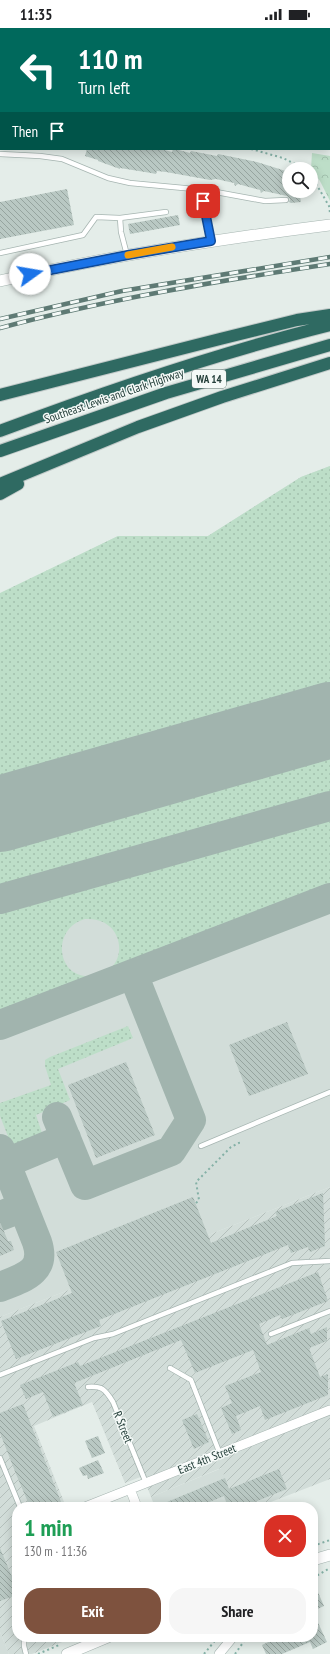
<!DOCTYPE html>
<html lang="en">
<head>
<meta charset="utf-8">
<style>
	body { margin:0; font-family:"PT Sans Narrow",sans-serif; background:#f6f6f6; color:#202124; height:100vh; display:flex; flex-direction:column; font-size:15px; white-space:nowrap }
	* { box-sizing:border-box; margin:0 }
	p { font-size:13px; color:#757577 }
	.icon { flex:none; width:22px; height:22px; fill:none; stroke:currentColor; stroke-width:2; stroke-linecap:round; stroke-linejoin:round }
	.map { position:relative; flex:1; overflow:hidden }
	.sheet { position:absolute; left:12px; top:1474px; width:306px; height:140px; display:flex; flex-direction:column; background:#fff; border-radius:16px; box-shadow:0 2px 10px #0003 }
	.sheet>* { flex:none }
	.guide { position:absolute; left:0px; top:0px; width:330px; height:122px; box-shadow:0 2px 10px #0003; background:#00695c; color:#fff; overflow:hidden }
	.controls { position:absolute; left:282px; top:134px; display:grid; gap:8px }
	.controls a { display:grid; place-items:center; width:36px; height:36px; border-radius:50%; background:#fff; box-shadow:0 2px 10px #0003; font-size:20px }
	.pin { position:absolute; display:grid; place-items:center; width:34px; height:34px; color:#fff; margin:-17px; border-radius:8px; box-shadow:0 2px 6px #0006 }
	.me { position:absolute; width:44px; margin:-22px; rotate:77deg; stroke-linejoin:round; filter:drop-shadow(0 0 3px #0008) }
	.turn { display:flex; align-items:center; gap:14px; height:84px; padding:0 12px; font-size:18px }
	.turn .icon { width:52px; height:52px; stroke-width:2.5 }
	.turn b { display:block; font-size:28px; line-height:34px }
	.then { display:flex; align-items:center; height:38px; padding:0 12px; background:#0003; gap:8px; font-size:15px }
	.round { display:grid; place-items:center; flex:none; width:42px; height:42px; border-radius:16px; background:#f6f6f6 }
	.overview { display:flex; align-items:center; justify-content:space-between; height:68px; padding:0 12px }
	h1 { font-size:24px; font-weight:800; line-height:30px; color:#1e9e55 }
	.button { display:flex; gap:8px; margin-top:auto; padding:8px 12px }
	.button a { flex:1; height:46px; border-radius:16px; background:#7e523e; color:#fff; font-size:16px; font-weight:800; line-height:46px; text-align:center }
	.button a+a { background:#f6f6f6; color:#202124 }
	.status { display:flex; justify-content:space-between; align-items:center; height:28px; padding:0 20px; background:#fff; direction:ltr }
	.status svg { height:11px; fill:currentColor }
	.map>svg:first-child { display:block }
</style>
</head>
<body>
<div class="status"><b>11:35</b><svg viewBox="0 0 49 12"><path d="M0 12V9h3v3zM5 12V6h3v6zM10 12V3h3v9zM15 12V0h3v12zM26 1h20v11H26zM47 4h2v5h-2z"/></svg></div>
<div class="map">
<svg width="330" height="1626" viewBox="0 0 330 1626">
	<defs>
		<pattern id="industrial-furrows" width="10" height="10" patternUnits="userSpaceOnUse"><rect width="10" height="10" fill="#d2ddd9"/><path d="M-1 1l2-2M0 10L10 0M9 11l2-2" fill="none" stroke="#b4bfbb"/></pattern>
		<pattern id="grass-dots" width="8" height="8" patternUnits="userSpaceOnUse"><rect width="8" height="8" fill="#bddec8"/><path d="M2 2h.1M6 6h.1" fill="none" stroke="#a2c0ad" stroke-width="1.8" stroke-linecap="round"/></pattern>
		<pattern id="forest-crowns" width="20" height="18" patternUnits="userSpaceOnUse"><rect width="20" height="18" fill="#bddec8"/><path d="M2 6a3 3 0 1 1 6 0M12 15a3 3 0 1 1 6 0" fill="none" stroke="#a2c0ad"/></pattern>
		<pattern id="water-ripples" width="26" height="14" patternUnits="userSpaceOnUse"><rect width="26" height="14" fill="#8cc2d1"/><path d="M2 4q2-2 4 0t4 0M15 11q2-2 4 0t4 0" fill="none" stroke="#729fab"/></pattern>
		<pattern id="building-back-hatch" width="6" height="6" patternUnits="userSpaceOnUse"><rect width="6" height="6" fill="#b9c8c3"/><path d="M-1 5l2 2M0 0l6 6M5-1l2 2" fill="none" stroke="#96a49f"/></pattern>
	</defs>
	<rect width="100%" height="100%" fill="#e4ede9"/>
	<path fill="#d2ddd9" d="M330,438v721l-330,130v-723l118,-58h90l93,-59z
		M222,1440l15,39h-82l-4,-10z
		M0,1604l9,22h-9z"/>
	<path fill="url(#industrial-furrows)" d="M330,1159v292l-72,28h-21l-16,-39 -70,29 -8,-21 -18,7 -33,-81 -58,24 32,81h-49v130h58l-43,17h-23l-9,-22v-315z"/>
	<path fill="url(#grass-dots)" fill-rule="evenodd" d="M330,438v238l-330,93v-204l118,-57h90l93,-59z
		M328,709l2,1v60l-330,93v-61z
		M330,786v76l-330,125v-107zM85,891c43,-3 46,55 6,57 -35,3 -40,-48 -6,-57z
		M128,998l5,12 -75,31 12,31 -34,15 6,18 -1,7 -5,4 -15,5 -6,-2 -4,-3 -11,-28v-13l51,-18 -6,-19v-6l5,-3z"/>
	<path fill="url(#forest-crowns)" d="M312,125l18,3v45l-10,-20 -9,-12z"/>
	<path fill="url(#water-ripples)" d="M0,0h330v100l-1,-99h-328v39z"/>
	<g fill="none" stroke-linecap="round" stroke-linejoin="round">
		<path stroke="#a1b4ae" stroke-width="30" d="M0,871l330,-93
			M0,997l330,-127
			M57,1089l28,68 86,-34 20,-31 -58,-146
			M0,1121l37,93c10,30 -14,36 -37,45
			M6,1135l60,-25
			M0,1188l23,-9"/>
		<path stroke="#a1b4ae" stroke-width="76" d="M0,786l330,-94"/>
	</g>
	<path fill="url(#building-back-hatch)" d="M87,121h74l11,3 1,-3h2l15,4 1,-2 26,5 1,-2 39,8 32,10v19h10l2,11 -10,1 -2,-1 1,-3 -3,-3 -23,-5 -3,2 -1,-3 -22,-6 -3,2 -1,-3 -18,-4 -6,1 -44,-8 -9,-1 -1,3 -5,-1 -31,-5v1l-22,-8v-1l-13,-4z
		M67,161l7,36 -74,14v-37z
		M178,187l2,10 -50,9 -2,-10z
		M287,994l21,52 -59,22 -20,-51z
		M126,1034l29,73 -59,23 -28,-73z
		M323,1165l2,53 -15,6 -2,-5 -17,6 -3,-8 -189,75 2,6 -85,33 -15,-38 71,-28 -16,-41 137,-55 18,46 66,-27 -2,-4z
		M0,1194l8,19h3l3,9 -14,6z
		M318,1244l10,29 -46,18 -2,-4 -21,9 8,21 42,-17 2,6 16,-7v14l-18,7 11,29 8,-3v21l-63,25 -5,-14 -24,10 5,14 -9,4 -11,-26 11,-5 -7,-17 36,-14 -8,-22 -58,23 -14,-33 -107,43 9,22 -30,12 -10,-25 -17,7 -6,-14 58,-23 2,4z
		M23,1376l24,62 16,41h-33l-14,-33 -16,-41v-20z
		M197,1386l12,28 -15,7 -12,-29z
		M98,1408l7,17 -13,5 -7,-17z
		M98,1432l6,13 -16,6 -1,-4 -4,1 -4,-8z
		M279,1441l8,20 -45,18h-14l-4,-11 -27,11h-42l70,-29 4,11z
		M0,1520l17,41v6l-17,6z
		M313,1553l11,25 -11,5z
		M313,1584l14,30 -14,7 -3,-7 -28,12h-16l-4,-9 17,-8h34z"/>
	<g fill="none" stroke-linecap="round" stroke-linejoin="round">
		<g stroke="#a6b5b1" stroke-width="6">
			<path id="service" d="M0,126l40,2 22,3 46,19 22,5 75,7 60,11 21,-1
				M205,162l-2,11 8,40
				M120,190l46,-6
				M0,225l83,-18 13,-18 24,1 1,14 6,23
				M201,1118l129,-54
				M271,1306l59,-23
				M170,1340l21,12 29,74
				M0,1347l94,-37 19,-4 179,-71 38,-2
				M88,1359c14,-1 17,2 25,15l33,81
				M0,1430l20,49
				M24,1609v9l2,8"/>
		</g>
		<g stroke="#a6b5b1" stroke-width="10">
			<path id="minor" d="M130,1461l7,18
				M85,1479l245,-97
				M219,1626l14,-17"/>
		</g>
		<g stroke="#a6b5b1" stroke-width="12">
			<path id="tertiary" d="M0,253c109,-25 219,-42 330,-56
				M313,1532l17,-5
				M67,1626l41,-17"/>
		</g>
		<g stroke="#c1c9c8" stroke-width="14">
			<path id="motorway" d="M0,367l220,-56 77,-19 33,-5
				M0,403c109,-41 218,-78 330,-106
				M0,423l166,-58 164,-48
				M0,456l138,-57 84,-30 108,-34
				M0,466l18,-10"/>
		</g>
		<path stroke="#84b0a6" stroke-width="2" stroke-dasharray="2 3" stroke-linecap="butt" d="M0,69l1,-1
			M251,121l32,9 22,11
			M311,147l18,31 1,7
			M196,1175l3,-3 -3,-18 35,-35 8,-4 -1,-4
			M313,1518l17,-6
			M313,1550l17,-10
			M38,1626l21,-9
			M204,1626l14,-17
			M235,1626l12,-17"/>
		<use href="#service" stroke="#fff" stroke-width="4.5"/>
		<use href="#minor" stroke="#fff" stroke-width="9"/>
		<use href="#tertiary" stroke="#fff" stroke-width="11"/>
		<use href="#motorway" stroke="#2f6a62" stroke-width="12"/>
		<g stroke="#5e7a74" stroke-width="4.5">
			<path id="rail" d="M0,291l122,-28 208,-34
				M0,300c108,-29 219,-47 330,-64"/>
		</g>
		<use href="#rail" stroke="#f4f9f7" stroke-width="3" stroke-dasharray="9" stroke-linecap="butt"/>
	</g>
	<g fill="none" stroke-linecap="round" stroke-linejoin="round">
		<g stroke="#114b97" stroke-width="10">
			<path id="route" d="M30,246l98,-19 83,-14 -8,-40"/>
		</g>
		<use href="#route" stroke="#1a73e8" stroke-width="7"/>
		<path stroke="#f59e0b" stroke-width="7" d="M128,227l44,-8"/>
	</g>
	<g text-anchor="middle" stroke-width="3" stroke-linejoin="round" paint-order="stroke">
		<rect fill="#f4f9f7" stroke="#627672" stroke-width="1" x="192" y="342" width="34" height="18" rx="3"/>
		<g font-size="11" font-weight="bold" fill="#233e39">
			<text x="209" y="355">WA 14</text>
		</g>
		<g font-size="12" fill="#233e39" stroke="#f4f9f7">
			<text transform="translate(114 368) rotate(-19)" y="4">Southeast Lewis and Clark Highway</text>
			<text transform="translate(123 1399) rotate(68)" y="4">R Street</text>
			<text transform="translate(207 1431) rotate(-22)" y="4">East 4th Street</text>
		</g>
	</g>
</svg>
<div class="controls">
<a><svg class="icon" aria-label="search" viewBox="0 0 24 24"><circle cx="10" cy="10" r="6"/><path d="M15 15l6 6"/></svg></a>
</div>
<div class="pin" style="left:203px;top:173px;background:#d93025"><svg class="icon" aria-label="arrive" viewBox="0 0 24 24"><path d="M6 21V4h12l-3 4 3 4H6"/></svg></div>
<svg class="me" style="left:30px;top:246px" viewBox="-20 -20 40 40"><circle r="19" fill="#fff"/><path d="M0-13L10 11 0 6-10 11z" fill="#1a73e8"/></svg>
<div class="guide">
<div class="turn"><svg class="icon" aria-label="left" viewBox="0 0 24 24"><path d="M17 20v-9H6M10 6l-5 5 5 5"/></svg><div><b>110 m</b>Turn left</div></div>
<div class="then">Then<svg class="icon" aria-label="arrive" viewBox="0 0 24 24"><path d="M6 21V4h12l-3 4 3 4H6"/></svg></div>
</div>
<section class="sheet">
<div class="overview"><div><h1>1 min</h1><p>130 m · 11:36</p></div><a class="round" style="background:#d93025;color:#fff"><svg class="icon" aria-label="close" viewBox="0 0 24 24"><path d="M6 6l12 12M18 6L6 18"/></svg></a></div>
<div class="button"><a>Exit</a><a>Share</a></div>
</section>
</div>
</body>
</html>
